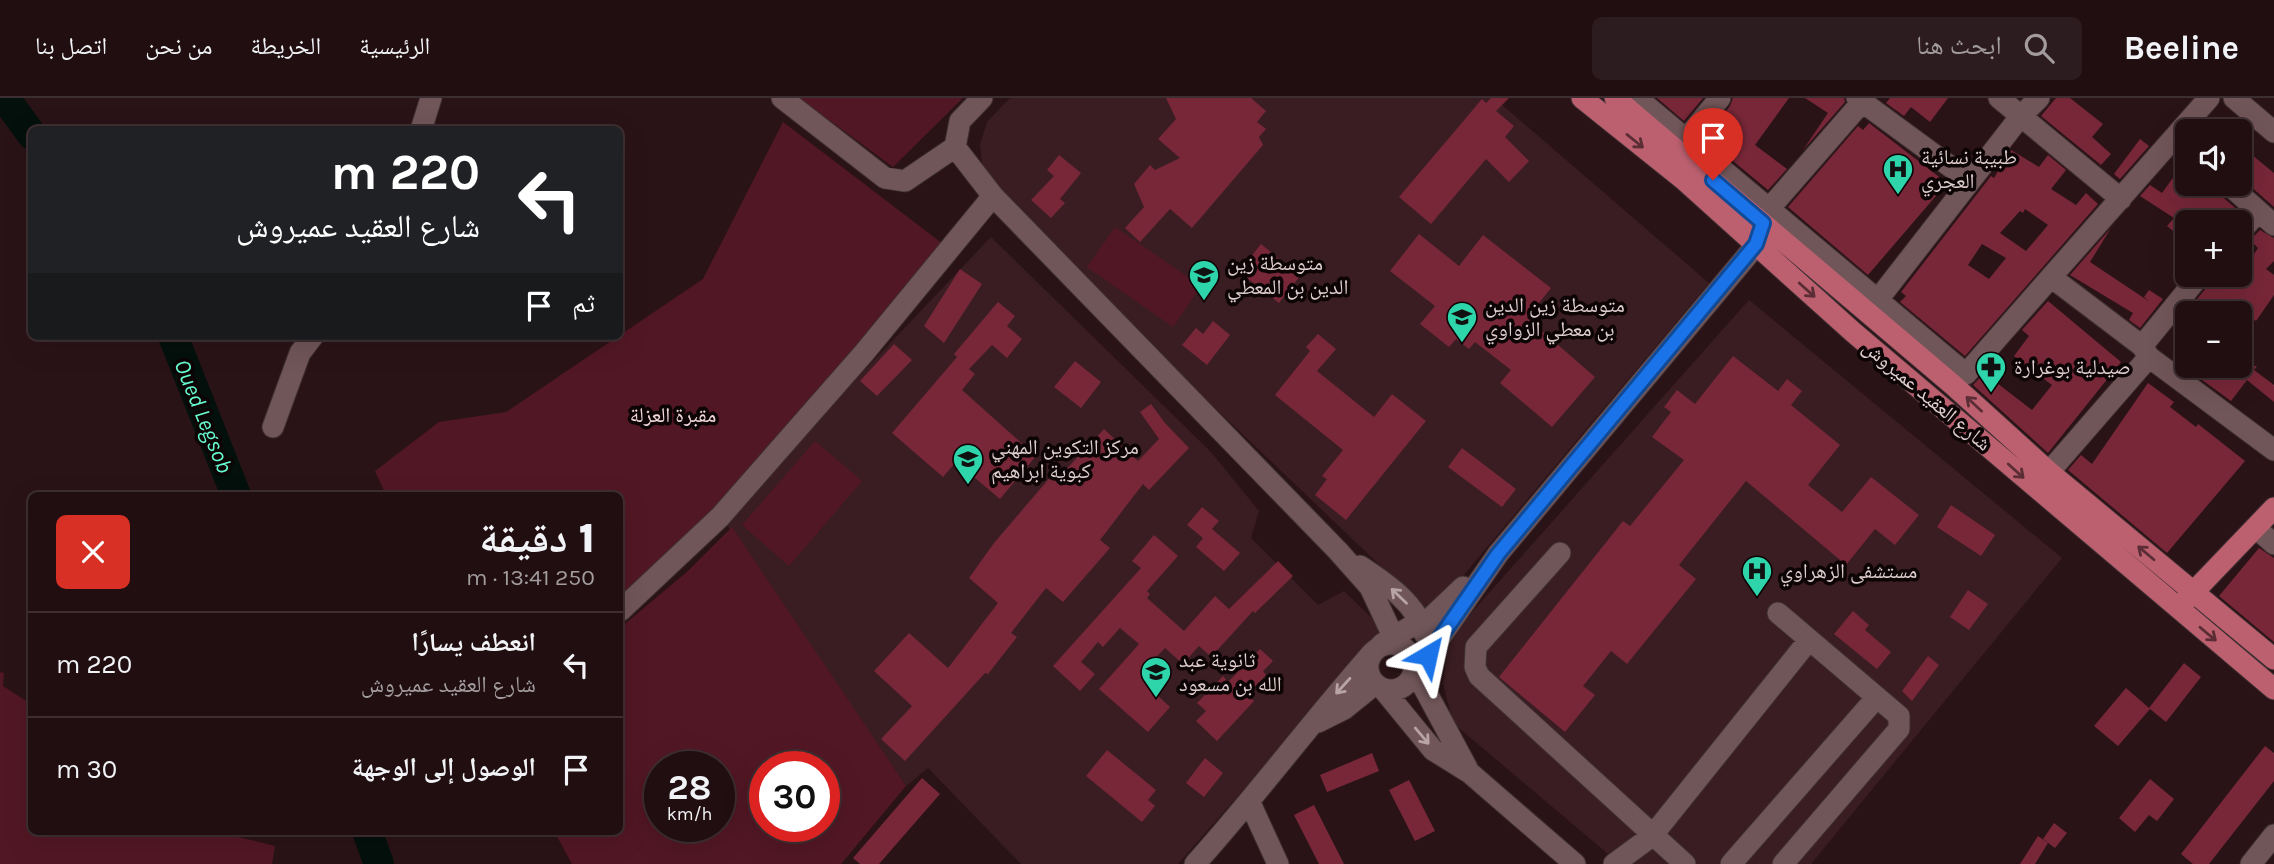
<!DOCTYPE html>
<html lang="ar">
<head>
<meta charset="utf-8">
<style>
	body { margin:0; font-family:Karla,"Noto Naskh Arabic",sans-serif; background:#2d1c1f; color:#f1f3f6; direction:rtl; height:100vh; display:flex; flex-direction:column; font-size:26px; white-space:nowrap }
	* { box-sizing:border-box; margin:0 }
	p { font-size:23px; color:#a29c9f }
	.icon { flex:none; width:38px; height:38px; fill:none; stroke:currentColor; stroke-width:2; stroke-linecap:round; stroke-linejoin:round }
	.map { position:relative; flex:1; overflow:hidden; direction:ltr }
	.sheet { position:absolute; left:28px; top:394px; width:595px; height:343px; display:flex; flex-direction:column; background:#200e11; border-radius:10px; box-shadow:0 7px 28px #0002,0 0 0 2px #3d2e31; direction:rtl }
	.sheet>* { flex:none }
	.banner { position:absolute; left:28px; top:28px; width:595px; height:214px; border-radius:10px; box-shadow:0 7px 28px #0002,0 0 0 2px #3d2e31; direction:rtl; background:#202124; color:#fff; overflow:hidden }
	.buttons { position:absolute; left:2175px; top:21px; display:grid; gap:14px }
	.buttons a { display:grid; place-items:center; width:77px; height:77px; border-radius:10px; background:#200e11; box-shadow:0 7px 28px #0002,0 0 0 2px #3d2e31; font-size:35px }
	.speed { position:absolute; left:644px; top:653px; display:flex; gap:14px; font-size:35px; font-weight:700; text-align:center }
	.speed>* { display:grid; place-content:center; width:91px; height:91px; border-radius:50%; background:#200e11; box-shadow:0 7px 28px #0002,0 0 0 2px #3d2e31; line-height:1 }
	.speed small { font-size:18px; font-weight:400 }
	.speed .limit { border:10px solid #d22; background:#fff; color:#111 }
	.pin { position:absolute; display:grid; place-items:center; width:60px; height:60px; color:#fff; margin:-72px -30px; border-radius:50% 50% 50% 0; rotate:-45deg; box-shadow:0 0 7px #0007 }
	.pin .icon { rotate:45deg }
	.me { position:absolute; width:77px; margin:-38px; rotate:36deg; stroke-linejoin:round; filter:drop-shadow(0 0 5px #0008) }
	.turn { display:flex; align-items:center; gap:24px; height:147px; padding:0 28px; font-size:32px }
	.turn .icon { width:91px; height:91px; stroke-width:2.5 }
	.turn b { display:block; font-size:49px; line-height:60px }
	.then { display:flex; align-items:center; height:66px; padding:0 28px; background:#0003; gap:14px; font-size:26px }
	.round { display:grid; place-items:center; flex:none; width:74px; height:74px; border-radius:10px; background:#2d1c1f }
	.overview { display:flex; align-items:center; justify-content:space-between; height:119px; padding:0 28px }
	h1 { font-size:42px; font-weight:800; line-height:52px }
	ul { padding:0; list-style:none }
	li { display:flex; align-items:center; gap:21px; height:105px; padding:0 28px; border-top:2px solid #3d2e31 }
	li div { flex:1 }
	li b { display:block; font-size:26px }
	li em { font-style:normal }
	header { display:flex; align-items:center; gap:42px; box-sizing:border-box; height:98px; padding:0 35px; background:#200e11; border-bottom:2px solid #3d2e31 }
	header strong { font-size:33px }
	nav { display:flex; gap:38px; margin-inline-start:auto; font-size:24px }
	.search { width:490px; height:63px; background:#2d1c1f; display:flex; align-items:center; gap:18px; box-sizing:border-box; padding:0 24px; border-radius:10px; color:#a29c9f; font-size:26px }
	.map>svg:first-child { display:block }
</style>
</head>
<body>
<header>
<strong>Beeline</strong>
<div class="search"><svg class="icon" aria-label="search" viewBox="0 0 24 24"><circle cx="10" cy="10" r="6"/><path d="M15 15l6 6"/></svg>ابحث هنا</div>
<nav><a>الرئيسية</a><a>الخريطة</a><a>من نحن</a><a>اتصل بنا</a></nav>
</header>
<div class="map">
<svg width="2274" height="766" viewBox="0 0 2274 766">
	<rect width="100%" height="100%" fill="#2a1317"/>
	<path fill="#3a1d22" d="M1010,0h484l215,185 -278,331 -219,-209 -223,-224 -7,-18 -2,-18 7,-23z
		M991,139l220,215 48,59 -8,27 67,67 26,-14 40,39 -206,234h-157l-93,-96 -22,18 -183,-267z
		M1749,202l313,258 -251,306h-191l-167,-141 -10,-40 6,-45z"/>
	<path fill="#521724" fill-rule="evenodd" d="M799,0h164l-70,69z
		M783,24l164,125 -227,260 -100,97v-109h-234l-11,-24 64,-49 67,-10 197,-133z
		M1115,129l86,59 -28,41 -86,-60z
		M815,343l47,40 -73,85 -47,-41z
		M732,429l174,259 -65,78h-269l-18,-33h66v-203l68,-57zM719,668v60h-59v-60zM824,668v60h-59v-60z
		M0,574l4,1 -1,13 28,18 1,127h182l61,15 -3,18h-272z"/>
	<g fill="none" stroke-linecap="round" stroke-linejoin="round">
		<path stroke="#04100c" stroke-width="30" d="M5,0l27,37
			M173,238l63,159
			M367,733l12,33"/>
	</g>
	<path fill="#772738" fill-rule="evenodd" d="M1166,0h85l15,13 -9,11 9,7 -7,8 4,8 -71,83 -22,-19 -30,33 -15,-14 19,-21 -10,-23 16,-19 5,5 25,-12 -22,-19 18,-20z
		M1491,0h18l-13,13 18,15 -9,11 24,24 -20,21 -23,-23 -55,65 -32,-27 83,-98 4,4z
		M1657,0h46l-19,23z
		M1733,0h56l-34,47 32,24 -19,21 -64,-53 26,-31z
		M1805,0h39l1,4 -42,48 25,-37z
		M1890,0h58l-18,24 -19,-15 -7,9 -18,-13z
		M2056,0h14l33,26 -11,13 19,17 -10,11 -60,-49z
		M1869,25l78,60 -79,92 -80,-68 70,-81 5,4z
		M2140,41l9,7 -29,33 -6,-5z
		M2011,52l28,17 9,-12 18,15 -15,19 25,16 10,-12 12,11 -133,152 -65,-54 6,-6 -5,-4 90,-116 3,2zM2025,111l23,16 -22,26 -26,-18 20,-22 3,2zM1982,146l24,14 -17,21 -21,-14z
		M2246,52l28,23v34l-34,-30v-20z
		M1059,57l22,18 -21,26 5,4 -14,15 -20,-18 23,-24 -7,-6z
		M2188,59v27h27l4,10 21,18 -9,10h-8l-7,-5 -4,5h-24v21l-21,-17 7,-8 -34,-22 10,-11 12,8z
		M2111,130l-21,34 60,40 -6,-5 5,-7 14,9 -23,29 -11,-8 4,-7 -63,-38z
		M2260,132l14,8v23l-8,8 8,6v20l-18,26 -12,-8h-58l24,-30 3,-8h9l11,8 7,-8 18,-27 -8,-8z
		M1419,136l40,32 24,-31 68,53 -24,30 68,59 -43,50 -52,-44 11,-13 -36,-28 -6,7 -13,-10 -7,8 -29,-23 15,-18 -45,-35z
		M1261,146l39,32 -21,27 -40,-31z
		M960,171l22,15 -38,59 -20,-17z
		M2048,203l73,61 -73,91 -75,-68 11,-12 48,37 20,-25 -38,-29 15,-20 -7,-6z
		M998,204l17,14 -8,10 15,13 -15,19 -15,-13 -23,24 6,5 -13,16 74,66 -36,43 -44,-37 -13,15 -51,-44 65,-76 -3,-3z
		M1213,223l17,14 -23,30 -25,-20 14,-17 7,6z
		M1318,236l18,15 -19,22 57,46 18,-23 34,27 -80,99 -31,-25 12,-16 -5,-3 21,-26 -68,-55 35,-44 -4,-4z
		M894,246l18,16 -35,36 -17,-15z
		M1733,258l45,35 9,-12 15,12 -11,14 49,40 -32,40 34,27 29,-35 48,38 -24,30 -20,-16 -29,36 -100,-84 -67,84 17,14 -69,85 -16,-13 -28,35 12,9 -30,37 -66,-55 124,-156 7,5 54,-66 -32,-23 19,-25 -7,-5 13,-17 18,14z
		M2240,262l8,6h9l-3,4 20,15v17l-27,-22 -16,21 -48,-35h57z
		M1075,263l26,21 -20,26 -27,-21z
		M2148,285l26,19 -4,5 26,20 2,-3 47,37 -78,92 -99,-83 13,-15 11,9z
		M1151,306l14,19 24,25 -40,42 -6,-6 -43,56 10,8 -47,54 -17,-14 -35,45 6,4 -29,37 -3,-1 -80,88 -24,-22 31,-33 -38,-35 35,-38 39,35 50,-65 -29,-25 25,-35 59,-69 5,4 46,-49 34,32 21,-22 -19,-27z
		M1462,350l54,41 -14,18 -54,-40z
		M1951,407l44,30 -14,21 -44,-29z
		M1202,409l17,14 -7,8 28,24 -16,18 -28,-24 7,-9 -16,-13z
		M1154,437l24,21 -31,35 3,3 -3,4 37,33 31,-35 14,13 49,-48 15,15 -38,37 -2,-2 -42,46 -12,-11 -16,18 -18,-16 -21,22 20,18 -7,7 13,12 -22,25 -49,-43 40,-45 -19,-16 -17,19 -5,-5 -17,20 14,12 -15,17 -27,-25 88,-98 -9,-7z
		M2259,450l15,10v84l-55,-46z
		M1968,492l20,14 -19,26 -19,-13z
		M1853,513l16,14 -4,5 26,22 -14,17 -43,-35z
		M1260,551l13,12 -10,10 3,4 -19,20 7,6 -37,40 -21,-20 10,-10 -9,-8 26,-27 5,6z
		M1928,558l11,9 -27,36 -10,-10z
		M2184,565l17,14 -35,45 -16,-13 -32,37 -24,-20 32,-38 23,20z
		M2265,648l9,7v28l-65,83h-16l-12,-10z
		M1107,652l49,40 -8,10 7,6 -13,16 -56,-46z
		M1372,655l7,18 -52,21 -7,-17z
		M1205,660l18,15 -19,24 -18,-14z
		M922,680l18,16 -61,70h-19l-7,-6z
		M2150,681l24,20 -17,22 -8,-6 -14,17 -16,-14z
		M1409,682l26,51 -20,10 -26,-51z
		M1314,707l30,59h-25l-25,-49z
		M2054,725l13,10 -12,15 -12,-9z
		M2038,738l10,7 -13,21h-15z"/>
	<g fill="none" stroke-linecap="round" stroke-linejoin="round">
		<g stroke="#3e2f31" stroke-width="23">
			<path id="minor" d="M782,0l103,80 20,3 50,-34
				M982,0l-22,23 -5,26 38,49 345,355 32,36 23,49
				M1637,0l329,276 85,-97
				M1857,0l113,83
				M1999,0l122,101
				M2209,0l-158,179 91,69 7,11 125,93
				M2234,0l40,34
				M421,32l10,-32
				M1686,41l34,-41
				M2228,86l46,41
				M2240,134l18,-20
				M1869,213l151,-194 19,-19
				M2142,248l58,-71
				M273,329l27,-74 13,-17
				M2049,374l100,-115
				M2256,430l18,16
				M1560,455l-84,94 -1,20 4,9 206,188
				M1360,468c26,17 57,38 65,69
				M620,513l100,-94 144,-164 129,-157
				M1778,515l121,103v13l-116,135
				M1368 569a23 23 0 1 1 46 0a23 23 0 1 1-46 0Z
				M1382,546l28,-17 13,-2 40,-38
				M1415,567l13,-10 70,-101 259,-310 11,-34 94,-108
				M1415,573l52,97
				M1383,591l50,61 37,23 105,91
				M1318,624l26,-13 31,-25
				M1250,705l28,61
				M1195,766c62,-69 117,-143 178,-212
				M1614,766l38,-28 157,-196
				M1731,766l146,-167
				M2251,766l23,-29"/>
		</g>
		<g stroke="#3e2f31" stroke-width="23">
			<path id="major" d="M1582,0l101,81 170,153 421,357
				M1615,0l338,287 96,87 225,187
				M2184,504l90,-94"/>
		</g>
		<use href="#minor" stroke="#715659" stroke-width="21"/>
		<use href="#major" stroke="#bc6070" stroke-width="21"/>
	</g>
	<defs><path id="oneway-shaft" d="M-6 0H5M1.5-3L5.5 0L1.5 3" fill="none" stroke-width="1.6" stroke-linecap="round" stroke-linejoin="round" transform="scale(1.75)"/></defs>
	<g stroke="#5b2d35">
		<use href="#oneway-shaft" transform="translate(1635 43) rotate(39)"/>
		<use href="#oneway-shaft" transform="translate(1807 192) rotate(42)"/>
		<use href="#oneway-shaft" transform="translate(1974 306) rotate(-137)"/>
		<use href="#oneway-shaft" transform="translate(2016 373) rotate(42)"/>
		<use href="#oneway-shaft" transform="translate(2146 455) rotate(-140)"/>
		<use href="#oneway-shaft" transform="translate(2208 536) rotate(40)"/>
	</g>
	<g stroke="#b8a3a6">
		<use href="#oneway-shaft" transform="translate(1399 498) rotate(-136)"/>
		<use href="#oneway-shaft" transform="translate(1343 588) rotate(132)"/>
		<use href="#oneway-shaft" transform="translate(1422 638) rotate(50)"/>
	</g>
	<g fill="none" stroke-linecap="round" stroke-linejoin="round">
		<g stroke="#114b97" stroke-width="18">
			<path id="route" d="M1428,557l70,-101 258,-310 7,-21 -50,-43"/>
		</g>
		<use href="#route" stroke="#1a73e8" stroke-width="12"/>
	</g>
	<defs>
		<g id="hospital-pin" transform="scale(1.575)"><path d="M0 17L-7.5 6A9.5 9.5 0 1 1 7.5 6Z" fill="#2ed4aa" stroke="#0c0405"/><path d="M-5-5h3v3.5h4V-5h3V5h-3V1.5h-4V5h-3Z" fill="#111"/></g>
		<g id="school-pin" transform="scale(1.575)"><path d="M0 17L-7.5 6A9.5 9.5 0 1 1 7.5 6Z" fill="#2ed4aa" stroke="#0c0405"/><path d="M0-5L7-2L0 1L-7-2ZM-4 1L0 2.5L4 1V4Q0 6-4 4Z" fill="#111"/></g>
		<g id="pharmacy-pin" transform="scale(1.575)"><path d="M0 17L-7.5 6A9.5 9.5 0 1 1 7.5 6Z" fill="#2ed4aa" stroke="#0c0405"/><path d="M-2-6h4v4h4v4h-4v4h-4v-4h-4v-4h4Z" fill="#111"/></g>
		<g id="university-pin" transform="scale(1.575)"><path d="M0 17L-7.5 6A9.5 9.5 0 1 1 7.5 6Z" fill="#2ed4aa" stroke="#0c0405"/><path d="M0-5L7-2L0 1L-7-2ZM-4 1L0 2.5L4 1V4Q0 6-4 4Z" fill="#111"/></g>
	</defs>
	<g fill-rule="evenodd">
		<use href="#hospital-pin" x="1898" y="71"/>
		<use href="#school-pin" x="1204" y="177"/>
		<use href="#school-pin" x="1462" y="219"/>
		<use href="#pharmacy-pin" x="1991" y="269"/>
		<use href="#university-pin" x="968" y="361"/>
		<use href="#hospital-pin" x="1757" y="473"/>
		<use href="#school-pin" x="1156" y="574"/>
	</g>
	<g text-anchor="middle" stroke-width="7" stroke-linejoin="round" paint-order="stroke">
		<g font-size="21" fill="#decdcf" stroke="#0c0405" text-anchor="start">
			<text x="1921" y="66">طبيبة نسائية<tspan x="1921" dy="24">العجري</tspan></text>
			<text x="1227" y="172">متوسطة زين<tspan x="1227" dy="24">الدين بن المعطي</tspan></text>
			<text x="1485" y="214">متوسطة زين الدين<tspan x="1485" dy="24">بن معطي الزواوي</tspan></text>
			<text x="2014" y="276">صيدلية بوغرارة</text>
			<text x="991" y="356">مركز التكوين المهني<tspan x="991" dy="24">كبوية ابراهيم</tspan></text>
			<text x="1780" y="480">مستشفى الزهراوي</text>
			<text x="1179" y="569">ثانوية عبد<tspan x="1179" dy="24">الله بن مسعود</tspan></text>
		</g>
		<g font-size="21" fill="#decdcf" stroke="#0c0405">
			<text transform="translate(1927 297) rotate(40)" y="7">شارع العقيد عميروش</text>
		</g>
		<g font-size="21" fill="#f2d8db" stroke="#0c0405">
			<text x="673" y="324">مقبرة العزلة</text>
		</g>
		<g font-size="23" font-style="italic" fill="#66facf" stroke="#0c0405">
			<text transform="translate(204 318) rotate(68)" y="8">Oued Legsob</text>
		</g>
	</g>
</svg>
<div class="buttons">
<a><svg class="icon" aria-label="sound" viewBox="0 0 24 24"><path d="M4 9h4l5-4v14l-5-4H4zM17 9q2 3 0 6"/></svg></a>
<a>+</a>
<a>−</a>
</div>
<div class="speed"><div>28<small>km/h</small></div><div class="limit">30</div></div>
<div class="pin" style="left:1713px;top:82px;background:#d93025"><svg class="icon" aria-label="arrive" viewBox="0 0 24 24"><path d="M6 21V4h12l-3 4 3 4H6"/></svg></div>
<svg class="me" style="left:1428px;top:557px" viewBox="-20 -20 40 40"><path d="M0-17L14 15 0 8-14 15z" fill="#1a73e8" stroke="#fff" stroke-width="4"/></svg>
<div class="banner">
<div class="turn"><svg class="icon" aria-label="left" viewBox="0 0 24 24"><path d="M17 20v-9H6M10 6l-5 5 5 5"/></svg><div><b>220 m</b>شارع العقيد عميروش</div></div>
<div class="then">ثم<svg class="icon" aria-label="arrive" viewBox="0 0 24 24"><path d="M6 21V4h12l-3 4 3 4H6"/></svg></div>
</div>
<section class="sheet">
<div class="overview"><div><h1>1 دقيقة</h1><p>250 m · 13:41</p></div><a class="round" style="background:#d93025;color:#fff"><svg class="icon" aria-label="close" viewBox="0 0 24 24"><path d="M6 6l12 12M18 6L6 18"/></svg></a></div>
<ul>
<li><svg class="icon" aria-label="left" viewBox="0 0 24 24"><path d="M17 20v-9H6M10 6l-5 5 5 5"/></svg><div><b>انعطف يسارًا</b><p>شارع العقيد عميروش</p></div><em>220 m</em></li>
<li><svg class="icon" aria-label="arrive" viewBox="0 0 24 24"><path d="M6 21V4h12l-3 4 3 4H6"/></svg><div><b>الوصول إلى الوجهة</b></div><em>30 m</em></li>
</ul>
</section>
</div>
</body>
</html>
